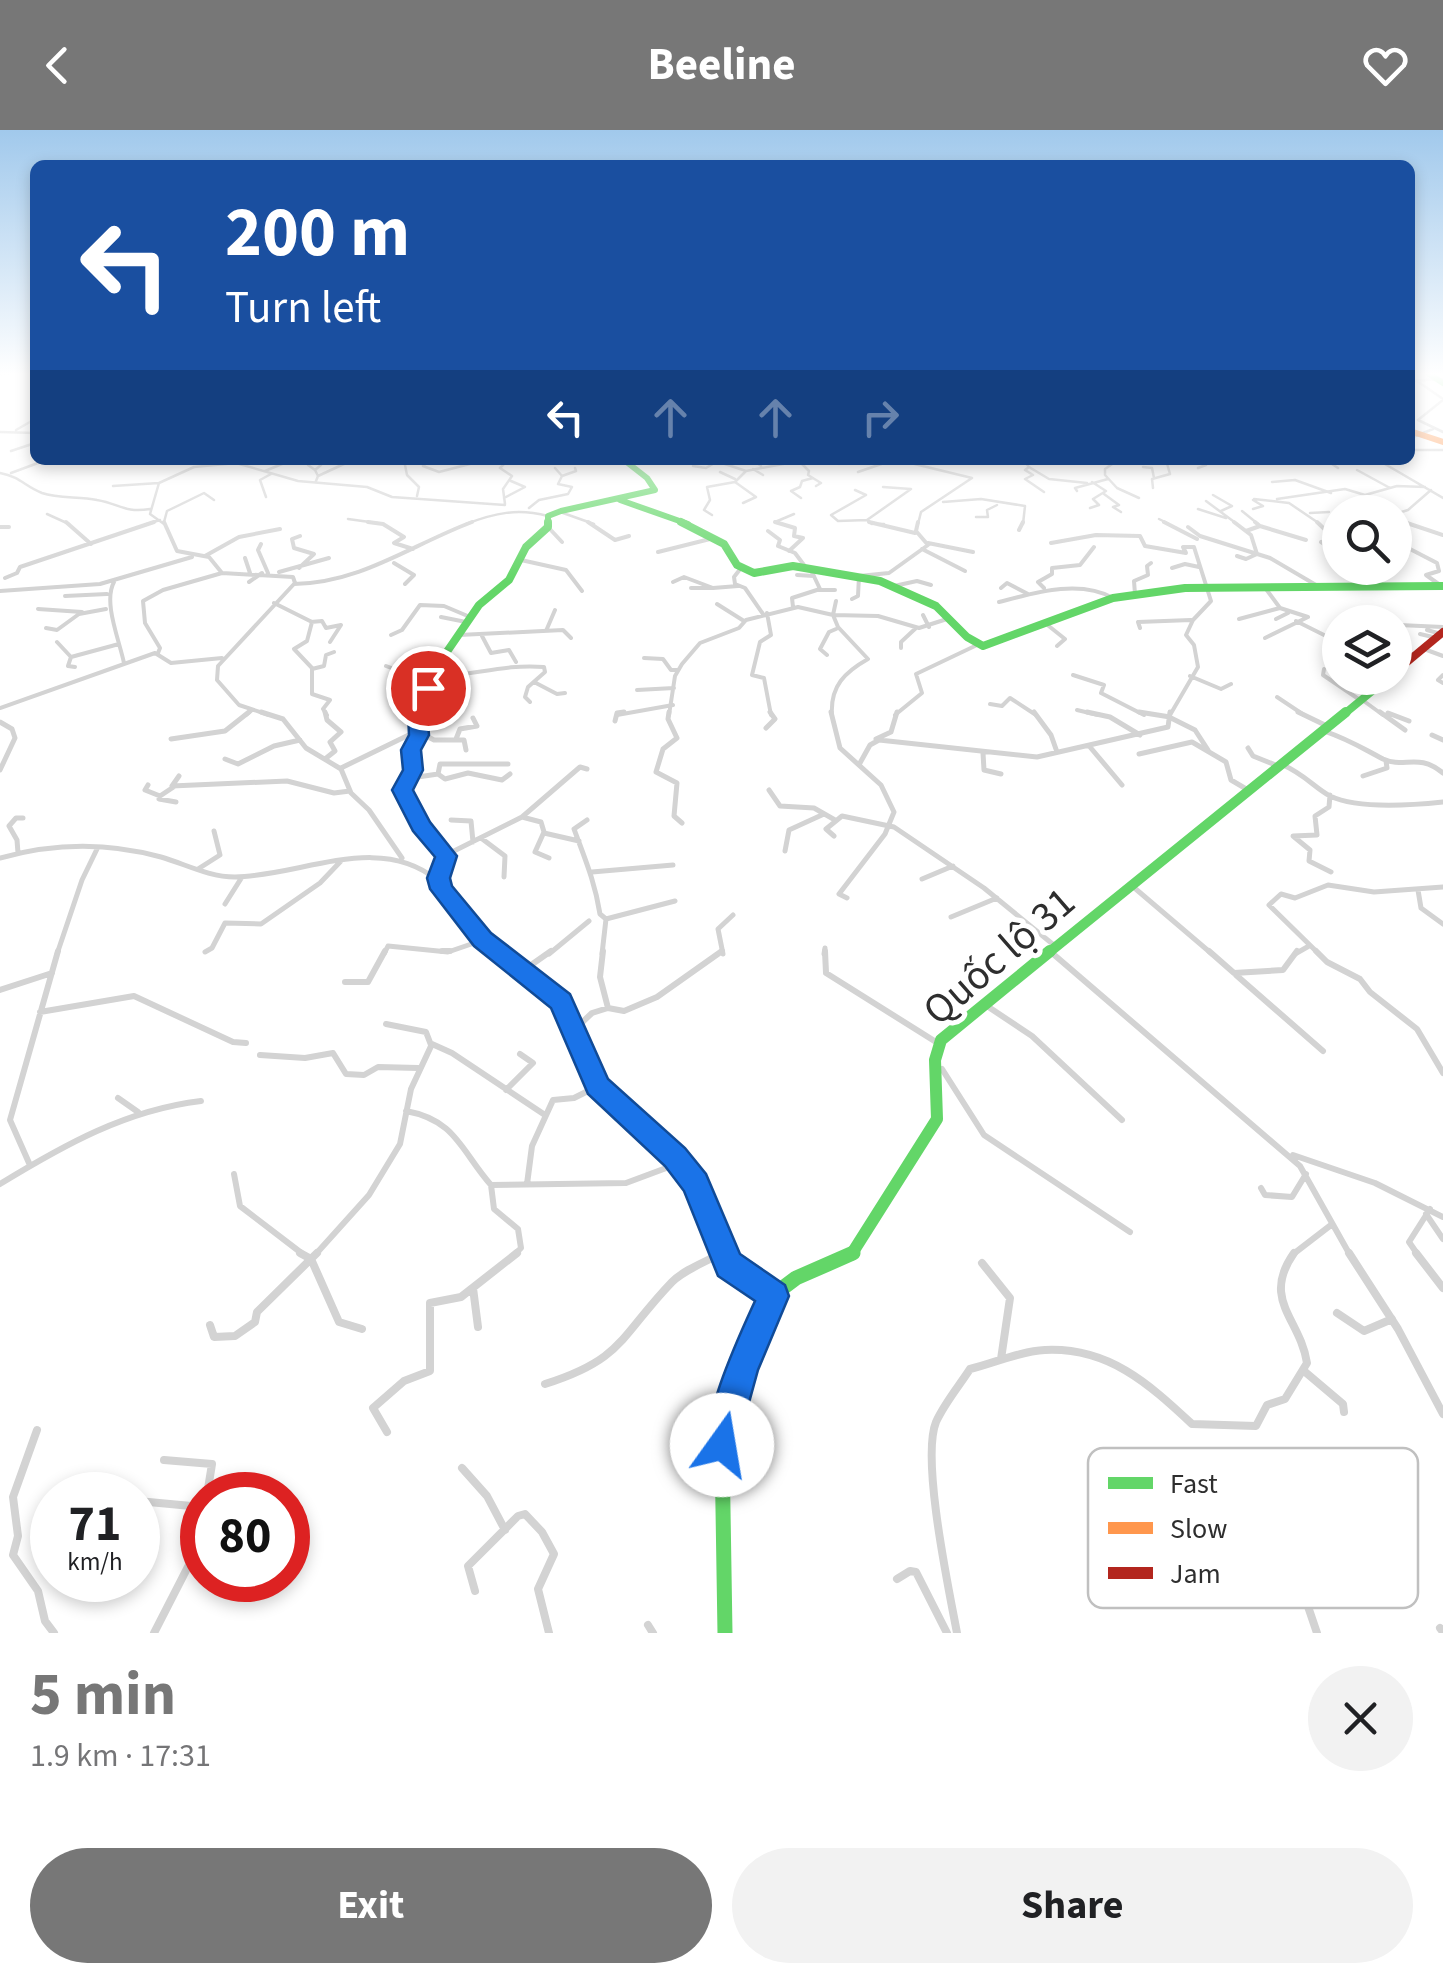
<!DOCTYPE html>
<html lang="en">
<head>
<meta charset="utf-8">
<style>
	body { margin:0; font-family:"Source Sans 3",sans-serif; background:#f2f2f2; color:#202124; height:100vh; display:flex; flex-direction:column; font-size:38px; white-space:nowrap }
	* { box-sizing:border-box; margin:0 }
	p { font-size:32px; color:#757577 }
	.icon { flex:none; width:55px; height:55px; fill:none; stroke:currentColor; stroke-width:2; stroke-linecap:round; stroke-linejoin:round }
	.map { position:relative; height:1503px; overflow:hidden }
	.drawer { display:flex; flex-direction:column; background:#fff; flex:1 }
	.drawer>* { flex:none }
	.banner { position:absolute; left:30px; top:30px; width:1385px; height:305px; border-radius:15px; box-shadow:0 5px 15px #0003; background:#1a4fa0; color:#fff; overflow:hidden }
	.controls { position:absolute; left:1322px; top:365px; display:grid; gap:20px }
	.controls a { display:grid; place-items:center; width:90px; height:90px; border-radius:50%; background:#fff; box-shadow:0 5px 15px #0003; font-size:50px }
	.speed { position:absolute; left:30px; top:1342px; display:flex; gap:20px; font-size:50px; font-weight:700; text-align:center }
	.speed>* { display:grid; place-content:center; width:130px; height:130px; border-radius:50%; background:#fff; box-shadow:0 5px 15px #0003; line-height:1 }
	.speed small { font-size:25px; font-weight:400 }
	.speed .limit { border:15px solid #d22; background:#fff; color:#111 }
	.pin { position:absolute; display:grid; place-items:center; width:85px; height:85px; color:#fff; margin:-42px; border:5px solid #fff; border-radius:50%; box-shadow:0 2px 10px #0007 }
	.me { position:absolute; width:110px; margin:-55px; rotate:13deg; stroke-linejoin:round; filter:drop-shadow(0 0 8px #0008) }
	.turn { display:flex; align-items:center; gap:35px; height:210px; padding:0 30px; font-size:45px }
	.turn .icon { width:130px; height:130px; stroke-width:2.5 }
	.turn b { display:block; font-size:70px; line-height:85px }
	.lanes { display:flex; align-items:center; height:95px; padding:0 30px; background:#0003; justify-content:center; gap:50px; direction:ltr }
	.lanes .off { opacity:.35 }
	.round { display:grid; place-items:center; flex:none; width:105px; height:105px; border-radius:52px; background:#f2f2f2 }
	.overview { display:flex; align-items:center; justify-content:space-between; height:170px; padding:0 30px }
	h1 { font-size:60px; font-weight:700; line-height:75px; color:#777 }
	.action { display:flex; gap:20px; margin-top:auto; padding:20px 30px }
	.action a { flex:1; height:115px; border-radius:60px; background:#777; color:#fff; font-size:40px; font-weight:700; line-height:115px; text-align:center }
	.action a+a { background:#f2f2f2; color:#202124 }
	header { display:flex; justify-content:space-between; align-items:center; height:130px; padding:0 30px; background:#777; color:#fff; font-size:45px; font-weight:700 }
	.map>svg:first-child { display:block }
</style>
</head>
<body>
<header><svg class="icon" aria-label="back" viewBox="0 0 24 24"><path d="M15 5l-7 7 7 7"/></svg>Beeline<svg class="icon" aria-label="heart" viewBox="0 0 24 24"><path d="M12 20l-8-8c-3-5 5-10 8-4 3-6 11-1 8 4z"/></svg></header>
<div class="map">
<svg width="1443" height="1503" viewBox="0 0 1443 1503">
	<rect width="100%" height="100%" fill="#fff"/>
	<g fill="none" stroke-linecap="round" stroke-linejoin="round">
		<path stroke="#d3d3d3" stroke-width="2.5" d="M0,245l21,-3
			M1410,245l4,-2
			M1410,251l33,-2
			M1417,251l26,18
			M1443,270l-25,20 25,12
			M16,300l19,-11
			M0,302l35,1
			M1413,307l20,-8
			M1410,320h33
			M11,321l24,-8
			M309,330l-1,5 7,5
			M404,330l3,15 12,12 -2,9
			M499,330l5,4 -4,4 12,8 -9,13 2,15
			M713,330l33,11 58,-11
			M753,330l8,6
			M831,330l8,4
			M898,330l74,18 -51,34 -3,12
			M1023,330l6,7 -4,3 8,5 -8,4 19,13
			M1118,330l-13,9v6l12,13 22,10
			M1326,330l12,8
			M1378,330l65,38
			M799,331l10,10 -1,4 13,8 -5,3
			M427,332l-4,4 16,6 46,-12
			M693,336l13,2 10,-6
			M1029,337l20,12 38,4
			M1143,337l9,1 2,10
			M555,338l7,8
			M1198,338l8,-3 -6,-5
			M753,339l10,6
			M1357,340l33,18
			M265,341l17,-7 -5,-4
			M720,342l15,7
			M858,342l35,-12
			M0,343c21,4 24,13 42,20 17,6 37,3 55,7 23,4 27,13 53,9
			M11,343l35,-13
			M318,346l-3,-6 6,-5
			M316,351l2,-5 28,-13 -7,-3
			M1272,352l23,-2 36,13
			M113,356l46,-3
			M1153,358l-1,-9 18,-5 -4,-14
			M855,360l11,5 -35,20 7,6 29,-1
			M1077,361l-2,-3 33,-9
			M1104,364l15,11 -6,2 8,5
			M1213,365l19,11 -11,5
			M266,367l-6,-17 11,-6
			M504,368l21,-11 -14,-6
			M801,368l-10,-7 9,-4 2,-6 11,-3
			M1254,369l35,4 31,21
			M1277,369l68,-10 20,6 32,-9 28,1
			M1253,370l10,6 -10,3
			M1206,371l31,23
			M943,372l38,-3 44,7 -2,18
			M743,373l13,-6 -21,-15 11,-11
			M529,378l10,-8 29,-6 4,-7 -14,-3 4,-8 14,-5 -1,-3
			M1090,378l9,-3 -6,-6 13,-8 -14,-9
			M1198,379l28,9
			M1242,381l16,13
			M563,383l31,11
			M1310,383l19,-1
			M47,384l22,10
			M1395,384l13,-4 23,-20
			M712,385l-8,-5 6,-10 -3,-13 28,-5
			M976,387h12l-1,-7 10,-5
			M348,389l36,5
			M1159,389l10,5
			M1395,389l16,5
			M164,392l3,-11 37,-18 10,7
			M147,394l13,-4
			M164,394l-14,-10 9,-31 35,-16 42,-4 62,18 69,6 25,10 113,8
			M466,394c29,-11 51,-16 82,-8
			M783,394l-8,-2 19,-8
			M872,394l-5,-4 44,-31 -28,-2
			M879,394h5"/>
		<path stroke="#d3d3d3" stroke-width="4" d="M66,392l25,22
			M164,392l13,29 32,6 13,16 71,4 2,6
			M368,392l15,2 21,13 -10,6 19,6
			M588,392l27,18 14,-4
			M775,392l20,6 -1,8 9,2 -14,13
			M869,392l46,11
			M1164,392l33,17
			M1234,392l17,13 6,19 -11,5 -9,-3
			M1255,392l5,4
			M1317,392l19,18
			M1404,392l39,13
			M0,397h9
			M548,397l14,15
			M1188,397l12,9 70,22 46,27
			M1019,400l4,-8
			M768,401l12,9 -2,6 17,7 12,16
			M1246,401l14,-5 46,14
			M928,413l45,9
			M1051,413l45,-8 44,1 5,10 41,7 -3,-6h11l17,54 -18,19 -7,15 8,10 4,22 -28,48
			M261,414l-3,6 10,23
			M922,419l43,22
			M1410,419l27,14 2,8 -13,4 14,10
			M658,422l56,-14
			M1328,424l4,-5 -11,-7 19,-3
			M205,426l34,-19 41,-8
			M245,428l5,15
			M521,430l45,10 16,21
			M394,433l20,12 -9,9
			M299,438l15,-14 -20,-6 -2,-9 8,-3
			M741,438l-7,9 1,7 10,4 18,26
			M1172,438l13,-4 14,3
			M279,442l50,-14
			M797,445l17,1
			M5,448l12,-5 3,-6 134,-45
			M114,452c-11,20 5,57 10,81
			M249,452l13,-9
			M673,452l11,-5 29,11 25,-2
			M894,456l23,-5 14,4
			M691,458h22
			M1001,458l6,-5 21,11
			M1044,458l-6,-6 14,-8v-6l28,-3 14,-18
			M819,460h16
			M0,461l100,-7 92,-27
			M1135,464l-1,-13 14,-6 -1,-9 4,-3
			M65,466l42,-2
			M852,469l6,-3 1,-20 30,-3 39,-28 -12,-14 2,-9
			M999,472c35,-9 80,-23 114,-4
			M274,473l38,19 -5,19 -13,8 18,19v26l18,6 -7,9 4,6
			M717,474l27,17
			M793,477l-1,-9 28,-9 -9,-19
			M38,479l44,3
			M767,483l4,22 -11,7 -8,33 12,3 7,37
			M833,485l3,-14
			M923,485l6,12
			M441,487l25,5
			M1239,489l41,-11
			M1276,489l12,-6
			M1296,491l30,15
			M311,492l11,-1 4,7 15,-3 -11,17
			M1045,493l20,16 -8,7
			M1399,495l44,2
			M46,498l11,2 22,-16 27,-5
			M1140,498l-2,-6 53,-2
			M1427,500l14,4
			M546,501l9,-21
			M1420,504l17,4
			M391,505l11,-5 18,-25 24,1 26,11
			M459,505l104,-5 8,8
			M482,506l9,17 18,-3 7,12
			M1265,508l43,-21 -28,-9 -14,-19
			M57,512l14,15 -3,9 7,1
			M1395,517l20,9
			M901,518v-6l15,-14
			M1424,519l19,7
			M158,523l2,-5 -15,-25 -2,-22 20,-11 59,-17
			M827,525l-7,-6 9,-17 7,-3
			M71,527l48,-13
			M644,528l19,1 8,11h7
			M386,536c59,25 99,-4 158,1l1,5 -17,15 -3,10 5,5
			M312,539l12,-3 2,-11 8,-3
			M1324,539l-1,6 37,25
			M1073,545l31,10 -3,8 43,22
			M1443,545l-5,5 5,3
			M1190,546l31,13 10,-5
			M534,552l23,12 8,-1
			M637,560l37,-2
			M1277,567l27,18
			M1361,569l22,16
			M990,574l12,2 8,-8 26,17
			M0,578l155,-55 16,10 51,-5
			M1077,580l21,5
			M1388,583l4,2
			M246,585l6,-5
			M269,585l-30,-10 -22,-25 1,-14 76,-82c67,-1 117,-39 178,-62
			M617,585l56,-10
			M669,585l6,-39 7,-12 18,-21 39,-15 7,-8 52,-13 35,8 45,1 41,12 28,-9
			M832,585c-2,-29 13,-43 36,-56l-30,-32 -5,-12
			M895,585l27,-22 -6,-19 61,-29"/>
		<path stroke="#d3d3d3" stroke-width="5" d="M261,582l22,7 23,29 35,21 10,24 18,17 33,48
			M669,582l-1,7 9,19 -14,11 -7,23 21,11 -3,33 8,7
			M831,582l9,36 41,37 13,27 -9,22 -46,60 8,4
			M1034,582l17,23 6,17
			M1087,582l23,5 30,18
			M1139,582l31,5
			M1298,582l29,14
			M1380,582l25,18
			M1388,583l21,8
			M1171,588l24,12 13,20
			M615,591l2,-8 7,-1
			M0,592l12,7 3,9 -15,32
			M766,598l9,-9 -5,-7
			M1324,601c26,9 36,16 59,28 21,10 35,-7 60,14
			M419,602l15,8h30l2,10
			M1432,605l11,5
			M171,609l54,-8 24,-19
			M456,609l4,-10 17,-3 -4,-8
			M876,609l15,-7 6,-20
			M1090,617l32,38
			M1248,618l5,8 25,10
			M983,623l1,17 17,4
			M1139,624l53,-12 34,20 5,18 17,10
			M225,629l13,5 36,-18 26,-6
			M325,629l10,-8 -5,-9 11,-10 -14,-12 -2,-8
			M860,633l10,-18 9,-5 158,17 131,-30 2,-15
			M1283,635c21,9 32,23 47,31 27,13 84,9 113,6
			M341,638l78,-38
			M438,644l2,-10h68
			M179,646l-7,10 115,-5 47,12 16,-2
			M1363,646l24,-8 -1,-7
			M411,648l27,-4 7,5 23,-6 34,7 8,-6
			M148,655l-3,5 15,6 15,-10
			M769,660l11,16 34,2 21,12
			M1330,665l-1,12 -14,9 2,19 -24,1 17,14 -1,11 22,11
			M160,666l-1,3 17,3
			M522,687l19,5 3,10 -9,20 14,6
			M451,690l20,1 2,21
			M587,690l-13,9c11,30 21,53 26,85l6,5
			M544,703l35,8
			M834,706l-8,-7 16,-13 52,11 90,61 71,58
			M481,708l24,18 -1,21
			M785,721l4,-21 35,-16
			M18,723l-1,-13 -8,-14 7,-8h7
			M446,725l76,-38 58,-50 7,2
			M0,728c53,-15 107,-16 161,-1 24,7 48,20 74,20 66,-1 144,-45 202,3
			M198,739l22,-14 -6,-24
			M592,742l81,-7
			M922,749l31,-13
			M1131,755l81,69
			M1418,760l3,18 22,16
			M225,774l17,-27
			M951,787l46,-19
			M205,822l7,-4 13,-25 36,1 59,-41 21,-22
			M57,824l25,-74 16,-33
			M384,824l4,-8 60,6 35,-12
			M549,824l40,-33
			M602,824l4,-35 69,-18
			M723,824l-5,-25 15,-14
			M824,824l1,-6
			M1295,824l14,-8
			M1319,824l-50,-49 12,-11 14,4 33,-13 46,7 69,-5"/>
		<path stroke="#d3d3d3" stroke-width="6" d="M442,821h8
			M603,821l-3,26 8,31
			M825,821l1,22 110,69
			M1209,821l25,22 49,-3 14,-19
			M1316,821l11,11 33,17 10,13 47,37 26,44
			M1052,823l248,213 50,89
			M524,840l27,-19
			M1236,845l87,76
			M345,852h23l17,-31
			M0,860l52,-17
			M987,876l45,30 90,84
			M40,882l94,-16 99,46 13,1
			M386,894l40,8 5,13
			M574,900l18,-17 16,-5 16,3 33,-14 65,-46
			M260,925l45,3 28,-5 13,21 18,1 14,-8 40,1
			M942,939l42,66 146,97
			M506,960l27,-27 -13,-9
			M118,968l20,14
			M406,981c50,9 55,40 85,74l135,-2 51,-19
			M1293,1025l82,28 68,34
			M29,1033l-19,-43 48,-169
			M234,1044l6,32 64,49
			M0,1054c64,-39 126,-74 201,-83
			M527,1054l5,-38 21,-46 21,-2 24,-12
			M491,1055l3,24 24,20 3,19 -7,7
			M1261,1058l4,7 27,2 14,-23
			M1426,1084l17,25
			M315,1125l54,-60 31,-51 11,-55 21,-45 20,9 93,62
			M1292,1125l39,-30
			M1418,1125l-9,-13 21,-33"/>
		<path stroke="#d3d3d3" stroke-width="8" d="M300,1123l11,6 28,63 23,7
			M1349,1123l49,76 45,85
			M1416,1123l27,35
			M982,1133l28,35 -9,61
			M473,1158l5,39
			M1337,1183l27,18 28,-12
			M210,1195l4,12 21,-1 20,-14 2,-10 60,-59
			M1304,1241l39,33 1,8
			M545,1254c79,-25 75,-48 127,-102 12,-12 33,-20 48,-28
			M37,1300l-24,67 5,39 -5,19 25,36 7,30 9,12
			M387,1302l-14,-24 31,-27 26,-10v-68l31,-6 56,-44
			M164,1330l48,4 -5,31
			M462,1338l25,28 18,34
			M105,1363l8,2
			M138,1371l64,6
			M190,1434l12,-4
			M897,1449l13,-8 6,1 31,61
			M1299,1450l18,53
			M475,1461l-7,-25 50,-50 7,-2 17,18 12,22 -16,35 11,44
			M648,1495l5,8
			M1440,1498l3,4
			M154,1503l41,-80 7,-29
			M957,1503c-8,-43 -36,-174 -21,-211 8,-18 23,-36 34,-53 24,-6 51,-18 75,-19 63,-3 103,33 147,74l64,2 11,-21 18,-6 22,-36c-7,-45 -46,-63 -13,-110"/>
		<path stroke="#63d668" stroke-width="6" d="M1426,242l17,11
			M620,370l68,24
			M548,394v-8l13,-5 94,-21 -8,-12 -23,-18"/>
		<path stroke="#63d668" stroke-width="8" d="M681,392l43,22 13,21 17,8 39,-7 87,15 56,25 31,31 16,9 130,-48 72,-10 258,-2
			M418,585l26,-59 35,-51 30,-25 17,-33 22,-20v-5
			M1343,585l45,-37"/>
		<path stroke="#63d668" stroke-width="10" d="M418,582l1,23 -8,15 3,19 -11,21 18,36 25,29 -8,27 45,58 17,14
			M1047,824l299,-242"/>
		<path stroke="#63d668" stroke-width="12" d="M497,821l65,52 36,83 49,45
			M851,1125l86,-136 -2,-59 6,-20 109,-89"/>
		<path stroke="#63d668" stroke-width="15" d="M725,1503l-3,-186 17,-71 37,-83 20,-15 57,-25"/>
		<path stroke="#ff974d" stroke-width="6" d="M1410,301l33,11"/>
		<path stroke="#ff974d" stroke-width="12" d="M647,1001l49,52 29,72"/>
		<path stroke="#ff974d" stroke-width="15" d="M724,1123l5,12 44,30"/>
		<path stroke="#b3261e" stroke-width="8" d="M1395,542l48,-40"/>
	</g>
	<linearGradient id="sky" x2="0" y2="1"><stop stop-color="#a1c9ec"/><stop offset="0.54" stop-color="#fff"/><stop offset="1" stop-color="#fff" stop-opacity="0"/></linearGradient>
	<rect width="1443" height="452" fill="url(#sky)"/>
	<path fill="#1a73e8" stroke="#114b97" stroke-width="2.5" d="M428,552l10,6 -11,25 2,22 -8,15 2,20 -10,20 17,32 27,34 -7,22 2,8 39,47 79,61 38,85 77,69 21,26 34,80 45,31 4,11 -31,74 -24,87 -12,5 -12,-5c-13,-32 30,-123 45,-156l-37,-25 -34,-85 -19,-25 -77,-72 -37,-86 -77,-62 -44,-57 -3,-11 8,-21 -22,-26 -21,-41 11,-20 -2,-20 8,-15 -1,-22 11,-25z"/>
	<g text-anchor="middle" stroke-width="10" stroke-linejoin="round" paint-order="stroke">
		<g font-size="42" fill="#2e2e2e" stroke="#fff">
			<text transform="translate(998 825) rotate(-41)" y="15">Quốc lộ 31</text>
		</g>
	</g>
	<rect x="1088" y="1318" width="330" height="160" rx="15" fill="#fff" stroke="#c0c0c0" stroke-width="2.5"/>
	<rect x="1108" y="1347" width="45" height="12" fill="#63d668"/>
	<rect x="1108" y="1392" width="45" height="12" fill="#ff974d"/>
	<rect x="1108" y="1437" width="45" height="12" fill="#b3261e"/>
	<g font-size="28" fill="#2e2e2e">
		<text x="1170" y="1363">Fast</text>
		<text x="1170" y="1408">Slow</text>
		<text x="1170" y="1453">Jam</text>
	</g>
</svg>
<div class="controls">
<a><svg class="icon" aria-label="search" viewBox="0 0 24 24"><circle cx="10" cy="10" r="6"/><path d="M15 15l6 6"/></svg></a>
<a><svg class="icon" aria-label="layers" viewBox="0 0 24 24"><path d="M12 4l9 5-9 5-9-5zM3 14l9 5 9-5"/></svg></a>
</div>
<div class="speed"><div>71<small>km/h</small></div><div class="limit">80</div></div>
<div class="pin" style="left:428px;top:558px;background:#d93025"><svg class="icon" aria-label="arrive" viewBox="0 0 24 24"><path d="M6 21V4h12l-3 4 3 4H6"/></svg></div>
<svg class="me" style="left:722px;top:1315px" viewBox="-20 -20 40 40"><circle r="19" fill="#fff"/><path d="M0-13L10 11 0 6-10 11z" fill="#1a73e8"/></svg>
<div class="banner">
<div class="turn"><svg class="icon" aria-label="left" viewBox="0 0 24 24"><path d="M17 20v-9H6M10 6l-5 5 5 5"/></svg><div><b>200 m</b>Turn left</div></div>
<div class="lanes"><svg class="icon" aria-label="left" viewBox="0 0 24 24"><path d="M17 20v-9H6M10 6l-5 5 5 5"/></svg><svg class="icon off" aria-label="ahead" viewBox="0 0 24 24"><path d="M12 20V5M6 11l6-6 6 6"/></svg><svg class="icon off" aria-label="ahead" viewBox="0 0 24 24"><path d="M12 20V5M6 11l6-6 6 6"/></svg><svg class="icon off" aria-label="right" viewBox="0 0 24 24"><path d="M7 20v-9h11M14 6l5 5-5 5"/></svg></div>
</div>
</div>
<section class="drawer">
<div class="overview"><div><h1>5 min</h1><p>1.9 km · 17:31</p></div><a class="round"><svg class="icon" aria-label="close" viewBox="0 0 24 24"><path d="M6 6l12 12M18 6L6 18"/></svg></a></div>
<div class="action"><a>Exit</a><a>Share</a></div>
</section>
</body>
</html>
